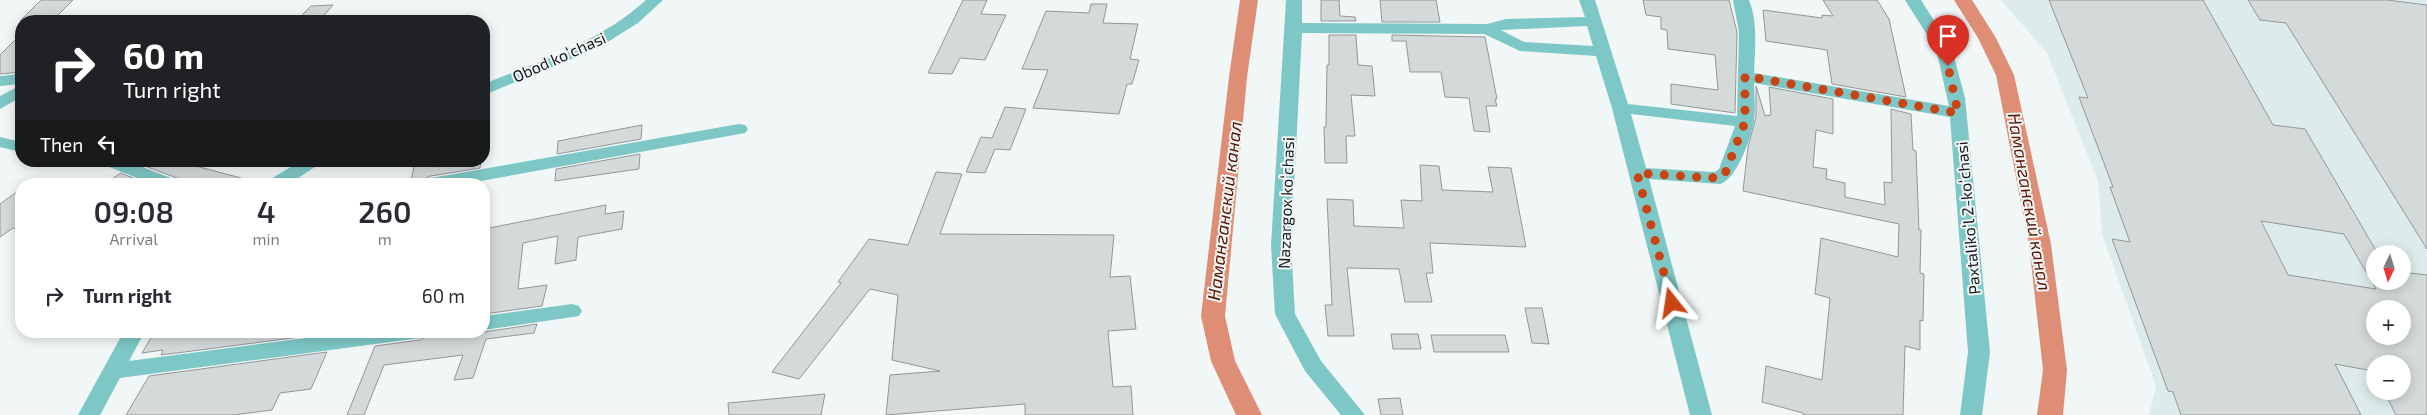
<!DOCTYPE html>
<html lang="en">
<head>
<meta charset="utf-8">
<style>
	body { margin:0; font-family:"Exo 2",sans-serif; background:#f2f2f3; color:#2b2b33; height:100vh; display:flex; flex-direction:column; font-size:19px; white-space:nowrap }
	* { box-sizing:border-box; margin:0 }
	p { font-size:16px; color:#7c7c81 }
	.icon { flex:none; width:28px; height:28px; fill:none; stroke:currentColor; stroke-width:2; stroke-linecap:round; stroke-linejoin:round }
	.map { position:relative; flex:1; overflow:hidden }
	.drawer { position:absolute; left:15px; top:178px; width:475px; height:160px; display:flex; flex-direction:column; background:#fff; border-radius:20px; box-shadow:0 2px 12px #0003 }
	.drawer>* { flex:none }
	.top-card { position:absolute; left:15px; top:15px; width:475px; height:152px; border-radius:20px; box-shadow:0 2px 12px #0003; background:#202124; color:#fff; overflow:hidden }
	.needle { width:32px; rotate:184deg }
	.fabs { position:absolute; left:2366px; top:245px; display:grid; gap:10px }
	.fabs a { display:grid; place-items:center; width:45px; height:45px; border-radius:50%; background:#fff; box-shadow:0 2px 12px #0003; font-size:25px }
	.pin { position:absolute; display:grid; place-items:center; width:42px; height:42px; color:#fff; margin:-51px -21px; border-radius:50% 50% 50% 0; rotate:-45deg; box-shadow:0 0 5px #0007 }
	.pin .icon { rotate:45deg }
	.me { position:absolute; width:55px; margin:-28px; rotate:345deg; stroke-linejoin:round; filter:drop-shadow(0 0 4px #0008) }
	.turn { display:flex; align-items:center; gap:18px; height:105px; padding:0 25px; font-size:22px }
	.turn .icon { width:65px; height:65px; stroke-width:2.5 }
	.turn b { display:block; font-size:35px; line-height:42px }
	.then { display:flex; align-items:center; height:48px; padding:0 25px; background:#0003; gap:10px; font-size:19px }
	.eta { display:flex; justify-content:space-evenly; align-items:center; height:85px; text-align:center }
	.eta b { font-size:30px; font-weight:600; line-height:35px }
	ul { padding:0; list-style:none }
	li { display:flex; align-items:center; gap:15px; height:65px; padding:0 25px }
	li div { flex:1 }
	li b { display:block; font-size:19px }
	li em { font-style:normal }
	.map>svg:first-child { display:block }
</style>
</head>
<body>
<div class="map">
<svg width="2427" height="415" viewBox="0 0 2427 415">
	<rect width="100%" height="100%" fill="#f1f6f6"/>
	<path fill="#ddeceb" fill-rule="evenodd" d="M2001,0h426v415h-278l7,-29 -54,-152 -4,-53 -51,-128zM2375,254h27v27h-27zM2375,309h27v27h-27zM2375,364h27v27h-27z"/>
	<g fill="none" stroke-linecap="round" stroke-linejoin="round">
		<path fill="#df8e76" fill-rule="evenodd" d="M1240,0h18l-11,77 -22,239 10,45 27,54h-26l-25,-54 -10,-45 28,-239z
			M1954,0h18l24,38 18,37 37,169 16,126 -4,45h-26l6,-45 -14,-126 -33,-169 -18,-37z"/>
	</g>
	<path fill="#d4d9d9" stroke="#939797" fill-rule="evenodd" d="M41,0h32l-21,21h-32z
		M963,0h24l-6,14 25,1 -21,45 -25,-2 -8,16 -24,-1z
		M1321,0h18l1,16 15,1 1,4h-35z
		M1380,0h56l4,22h-58z
		M1643,0h86l8,32 -2,81 -64,-9v-20l47,6 -3,-35 -47,-6 -1,-19 -6,-1v-12l-15,-2z
		M1823,0h54l12,19 17,78 -74,-13 -5,-34 -61,-9 -3,-31 59,8v-3l11,1z
		M2049,0h154l70,125 32,4 73,125h-3v27h27v-9l25,3v140h-31l-12,-24h18v-27h-27v11l-2,-4 -38,-7 26,51h-180l-8,-23 -5,-1 -56,-152 18,3 -20,-55h3l-34,-90 9,1zM2261,221l83,13 32,55 -88,-14zM2375,309h27v27h-27z
		M2248,0h139l40,5v244l-141,-226 -26,-3z
		M1091,4h16l-4,19 35,1 -8,35 9,1 -7,24h-5l-8,30 -86,-6 15,-38 -26,-1 24,-58 43,2z
		M333,5l-14,16h-23l15,-15z
		M21,34v38l-21,2v-19z
		M1329,35h27l2,30 14,1 3,30 -24,-1 4,41h-9l1,27h-22l-1,-36h2l1,-62h2z
		M1392,35l93,2 12,62h-2l2,7h-11l4,26 -16,-1 -5,-33 -24,-1 -4,-25h-31l-4,-31h-14z
		M1756,86l9,30 6,-1 -2,-28 64,12v35l-17,-4 -3,37 14,2 -1,10 19,4v14l40,8 -1,-23 8,1 -1,-74 20,5 2,36 3,1 3,79h2l-1,43 4,1 -1,47 -3,-1v30l-15,-4 -2,69h-100v-2l-41,-11 4,-36 56,14 8,-82 -15,-4 6,-56 77,19 1,-33 -156,-33 5,-44 8,-30z
		M1005,107l21,2 -16,41 -15,-1 -10,24 -19,-1 15,-35 11,1z
		M642,125l-1,14 -84,15 1,-13z
		M640,154l-1,15 -84,12 1,-12z
		M140,161h37l64,17 -1,6h-59l-4,-6 -40,-15z
		M415,161h19l-1,6 29,-6h19l-1,7 -49,8 -7,3 -4,5v-5l-9,2z
		M1420,165l19,1 3,24 51,2 -5,-25 23,1 15,79 -96,-4 3,30h-7l6,29h-27l-6,-33 -52,-1 7,68h-26l-3,-31h7l-5,-106 26,1 1,26 50,2 -3,-28 21,1z
		M936,172l26,2 -22,60 174,1 -4,42 20,-1 6,53 -28,2 5,56 18,-1 2,29h-108v-11l-139,11 4,-40 50,-4 -48,-11 6,-65 -28,-6 -71,90 -27,-7 69,-89 -3,-1 31,-43 39,6z
		M121,173l26,11h-43z
		M21,189v41l-8,-2 -13,9v-33z
		M606,205l-1,9 19,-3 -2,18 -44,8 -2,23 -21,4 3,-28 -35,7 -5,46 29,-4 -5,21 -58,8v-85z
		M1525,308h17l7,36 -17,-1z
		M537,324l-3,9 -48,6 -13,39 -19,2 9,-25 -79,10 -20,50h-17l28,-69 45,-6 10,-5 29,-4 25,1z
		M155,331h147l-2,6 -139,18 2,-5 -21,3z
		M1391,334h27l3,15h-28z
		M1431,335h74l4,17h-75z
		M327,352l-16,37 -31,4 -8,17 -39,5h-107l23,-39z
		M825,394l-4,21h-92l-1,-12z
		M1400,398l3,17h-22l-3,-16z"/>
	<g fill="none" stroke-linecap="round" stroke-linejoin="round">
		<path fill="#7dc8c6" fill-rule="evenodd" d="M646,0h17l-25,23 -40,25 -114,47v-11c56,-23 116,-42 162,-84z
			M1286,0h16v23l185,1 19,-5 79,-2 -6,-17h16l33,104 109,12 2,-84 -6,-32h16c9,22 6,49 5,73l195,33 -13,-57 -31,-49h16l31,49 13,49 25,254 -8,63h-22l8,-63 -18,-235 -196,-34c0,12 2,26 0,38 -3,17 -17,58 -34,63l-71,-5 63,236h-22l-78,-307 -16,-52 -76,-5 -36,-17 -182,-1 -11,212 4,69 26,47 44,54h-24l-36,-44 -30,-57 -4,-69zM1587,26l6,20 -69,-4 -23,-12zM1631,114l104,12 -16,43 -4,3 -69,-4z
			M21,74v10l-21,2v-10z
			M21,85v12l-21,12v-13z
			M739,124l6,1 3,4 -3,4 -281,51h-42l3,-4 6,-2z
			M0,137l21,5v10l-21,-5z
			M101,161h26l49,19 3,4h-26l-49,-19z
			M301,161h23l-35,23h-23l3,-4z
			M572,304l7,2 3,5 -3,5 -95,14v-14z
			M124,331h21l-16,30 232,-30h69l-3,5 -7,2 -300,40 -20,37h-22z"/>
	</g>
	<g fill="none" stroke-linecap="round" stroke-linejoin="round">
		<path stroke="#ca4313" stroke-width="9" stroke-dasharray="0 16.2" d="M1672,303l-35,-130 74,5 13,-2 21,-54v-46l213,37 -10,-47"/>
	</g>
	<g text-anchor="middle" stroke-width="4" stroke-linejoin="round" paint-order="stroke">
		<g font-size="16" fill="#171919" stroke="#f1f6f6">
			<text transform="translate(559 57) rotate(-24)" y="6">Obod koʻchasi</text>
			<text transform="translate(1286 203) rotate(-88)" y="6">Nazargox koʻchasi</text>
			<text transform="translate(1968 218) rotate(-95)" y="6">Paxtalikoʻl 2-koʻchasi</text>
		</g>
		<g font-size="18" font-style="italic" fill="#5c1400" stroke="#f1f6f6">
			<text transform="translate(2029 202) rotate(80)" y="6">Наманганский канал</text>
			<text transform="translate(1225 211) rotate(-83)" y="6">Наманганский канал</text>
		</g>
	</g>
</svg>
<div class="fabs">
<a><svg class="needle" viewBox="-14 -14 28 28"><path d="M0-13l5 13h-10z" fill="#e53935"/><path d="M0 13l5-13h-10z" fill="#7c7c81"/></svg></a>
<a>+</a>
<a>−</a>
</div>
<div class="pin" style="left:1948px;top:66px;background:#d93025"><svg class="icon" aria-label="arrive" viewBox="0 0 24 24"><path d="M6 21V4h12l-3 4 3 4H6"/></svg></div>
<svg class="me" style="left:1672px;top:303px" viewBox="-20 -20 40 40"><path d="M0-17L14 15 0 8-14 15z" fill="#ca4313" stroke="#fff" stroke-width="4"/></svg>
<div class="top-card">
<div class="turn"><svg class="icon" aria-label="right" viewBox="0 0 24 24"><path d="M7 20v-9h11M14 6l5 5-5 5"/></svg><div><b>60 m</b>Turn right</div></div>
<div class="then">Then<svg class="icon" aria-label="left" viewBox="0 0 24 24"><path d="M17 20v-9H6M10 6l-5 5 5 5"/></svg></div>
</div>
<section class="drawer">
<div class="eta">
<div><b>09:08</b><p>Arrival</p></div>
<div><b>4</b><p>min</p></div>
<div><b>260</b><p>m</p></div>
</div>
<ul>
<li><svg class="icon" aria-label="right" viewBox="0 0 24 24"><path d="M7 20v-9h11M14 6l5 5-5 5"/></svg><div><b>Turn right</b></div><em>60 m</em></li>
</ul>
</section>
</div>
</body>
</html>
